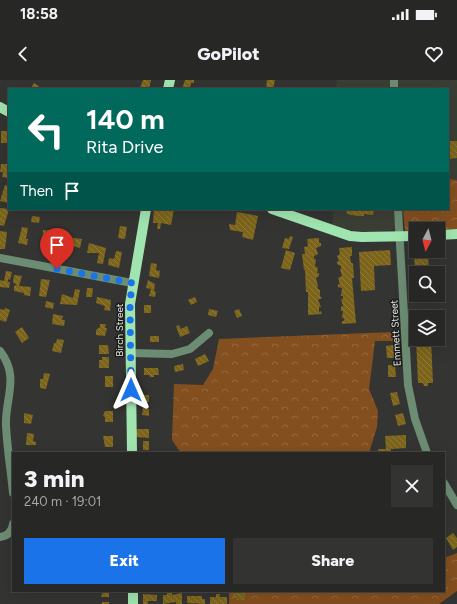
<!DOCTYPE html>
<html lang="en">
<head>
<meta charset="utf-8">
<style>
	body { margin:0; font-family:Figtree,sans-serif; background:#333432; color:#f1f3f6; height:100vh; display:flex; flex-direction:column; font-size:15px; white-space:nowrap }
	* { box-sizing:border-box; margin:0 }
	p { font-size:13px; color:#a4a6a7 }
	.icon { flex:none; width:22px; height:22px; fill:none; stroke:currentColor; stroke-width:2; stroke-linecap:round; stroke-linejoin:round }
	.map { position:relative; flex:1; overflow:hidden }
	.drawer { position:absolute; left:12px; top:372px; width:433px; height:140px; display:flex; flex-direction:column; background:#272826; border-radius:0px; box-shadow:0 4px 16px #0002,0 0 0 1px #434443 }
	.drawer>* { flex:none }
	.banner { position:absolute; left:8px; top:8px; width:441px; height:122px; border-radius:0px; box-shadow:0 4px 16px #0002,0 0 0 1px #434443; background:#00695c; color:#fff; overflow:hidden }
	.needle { width:26px; rotate:187deg }
	.fabs { position:absolute; left:409px; top:142px; display:grid; gap:8px }
	.fabs a { display:grid; place-items:center; width:36px; height:36px; border-radius:0px; background:#272826; box-shadow:0 4px 16px #0002,0 0 0 1px #434443; font-size:20px }
	.pin { position:absolute; display:grid; place-items:center; width:34px; height:34px; color:#fff; margin:-41px -17px; border-radius:50% 50% 50% 0; rotate:-45deg; box-shadow:0 0 4px #0007 }
	.pin .icon { rotate:45deg }
	.me { position:absolute; width:44px; margin:-22px; rotate:0deg; stroke-linejoin:round; filter:drop-shadow(0 0 3px #0008) }
	.turn { display:flex; align-items:center; gap:14px; height:84px; padding:0 12px; font-size:18px }
	.turn .icon { width:52px; height:52px; stroke-width:2.5 }
	.turn b { display:block; font-size:28px; line-height:34px }
	.then { display:flex; align-items:center; height:38px; padding:0 12px; background:#0003; gap:8px; font-size:15px }
	.round { display:grid; place-items:center; flex:none; width:42px; height:42px; border-radius:0px; background:#333432 }
	.head { display:flex; align-items:center; justify-content:space-between; height:68px; padding:0 12px }
	h1 { font-size:24px; font-weight:800; line-height:30px }
	.action { display:flex; gap:8px; margin-top:auto; padding:8px 12px }
	.action a { flex:1; height:46px; border-radius:0px; background:#1a73e8; color:#fff; font-size:16px; font-weight:800; line-height:46px; text-align:center }
	.action a+a { background:#333432; color:#f1f3f6 }
	.status { display:flex; justify-content:space-between; align-items:center; height:28px; padding:0 20px; background:#272826; direction:ltr }
	.status svg { height:11px; fill:currentColor }
	header { display:flex; justify-content:space-between; align-items:center; height:52px; padding:0 12px; background:#272826; font-size:18px; font-weight:800 }
	.map>svg:first-child { display:block }
</style>
</head>
<body>
<div class="status"><b>18:58</b><svg viewBox="0 0 49 12"><path d="M0 12V9h3v3zM5 12V6h3v6zM10 12V3h3v9zM15 12V0h3v12zM26 1h20v11H26zM47 4h2v5h-2z"/></svg></div>
<header><svg class="icon" aria-label="back" viewBox="0 0 24 24"><path d="M15 5l-7 7 7 7"/></svg>GoPilot<svg class="icon" aria-label="heart" viewBox="0 0 24 24"><path d="M12 20l-8-8c-3-5 5-10 8-4 3-6 11-1 8 4z"/></svg></header>
<div class="map">
<svg width="457" height="524" viewBox="0 0 457 524">
	<defs>
		<pattern id="forest-crowns" width="20" height="18" patternUnits="userSpaceOnUse"><rect width="20" height="18" fill="#844f1f"/><path d="M2 6a3 3 0 1 1 6 0M12 15a3 3 0 1 1 6 0" fill="none" stroke="#95683f"/></pattern>
		<pattern id="building-back-hatch" width="6" height="6" patternUnits="userSpaceOnUse"><rect width="6" height="6" fill="#7c641a"/><path d="M-1 5l2 2M0 0l6 6M5-1l2 2" fill="none" stroke="#8f7a3b"/></pattern>
	</defs>
	<rect width="100%" height="100%" fill="#343532"/>
	<path fill="#3b3e35" d="M337,0h120v100l-9,-1v-90h-112z
		M334,129h60l2,20 -17,4 -29,-3 -18,-5z"/>
	<path fill="url(#forest-crowns)" d="M448,99l9,1v49h-41v2l-11,1 -2,-23h45z
		M394,252l2,9h-21l-6,48 9,22 -1,16 -8,26h-188l-9,-13 2,-56 29,1 10,-16 6,-30z
		M457,473v38l-18,13h-210v-13h215v-33z"/>
	<path fill="url(#building-back-hatch)" d="M143,0h8l-2,9 -9,-1z
		M185,0h9v3h-3l-1,6h-8z
		M267,0h8l-2,9h-7z
		M34,3l5,3 -2,3h-7z
		M1,51h7v12h-7z
		M448,61h9v17l-9,1z
		M1,84h7l-1,7 2,1v6l-7,-1 1,-5h-3z
		M5,105l4,1v17l-9,-2z
		M0,128l9,1 -5,17 -4,-1z
		M154,129h20l-3,16 -10,-2 -1,6h-3l1,-6h-5z
		M339,129h35l-1,6 -9,-1v2h-5l-8,-1 -5,-2 1,-2z
		M237,132l21,4 -5,24 -11,-3 1,-5 -13,-2 -1,-6 6,1z
		M32,136l8,1 -1,6 -8,-1z
		M120,146l7,1 -2,12 -7,-1z
		M22,147l6,1 -2,11h2l-1,6 -9,-2z
		M43,150l18,1 -2,10 -11,-4 1,2 -1,9 -6,-1z
		M0,151l7,1 -2,17h-5z
		M290,156l3,1 -4,12 -7,-1 3,-10 4,1z
		M65,157l17,2 -2,9 -11,-3 -1,9h-5z
		M319,158v5h2v3l-5,2 2,6 -4,2v3h2l-1,7 3,2 -1,5h2v3l-3,2 2,8 -1,2 3,2v6l2,2 -4,2 3,7h-2v5l2,-1 1,3 -14,1v-23h-2l-1,-22h-1l-2,-16h3l-1,-7 4,-1 -1,-7z
		M89,163l17,5 -3,16 -6,-1 2,-10h-12z
		M352,167v9h-2l1,7h2l1,15h-2l4,45 -14,1v-3h2v-3h-2l1,-7h-2v-4l2,-1 -2,-7h2v-3h-2l1,-8 -4,-1v-3h2l-2,-6 4,-2 -2,-7h1v-3l-4,-2v-2l2,-1 -2,-5 3,-2 -1,-6z
		M416,169v2l12,1 1,21h-13l-1,6 -1,-29z
		M286,170l9,3 -5,17 -9,-2z
		M390,170l1,15 -17,1 1,24 -14,1 -2,-39z
		M116,171l6,1 -3,16 -11,-3 1,-7 5,1z
		M151,183l6,1 -1,6 4,1 -1,7 -10,-2z
		M6,191l6,1 -2,8 -2,-1v3h2l-1,6 -9,-1v-7l4,1z
		M14,195l8,1 -3,10 12,1 -1,9 -6,-1v-2l-10,-2v-5l3,-2 -4,-1z
		M41,199l9,1 -4,17 -7,-1z
		M148,200l7,4 -1,7 2,1 -1,5 -6,-1 2,-7 -5,-1z
		M87,208h6l-1,9h-6z
		M75,209l5,1 -3,15 -17,-1 2,-10 11,4z
		M415,215h14v1l-14,1z
		M97,217l14,3 -1,11 -6,-1 1,-4 -9,-3z
		M195,217l2,5 -6,3 -3,-5z
		M46,221l8,2 -1,6 -8,-2z
		M144,225h7v8h-7z
		M5,228l5,2 -4,12 -6,-2v-11l4,1z
		M209,229l9,2 -2,6 -8,-2z
		M239,229l3,7 -5,2 -3,-7z
		M53,234l10,2 -1,4h3l-1,6 -12,-2z
		M100,244h6l-1,4h2l-2,8 -9,-1v-5l4,-3z
		M179,245l2,4 6,-3 3,7 -10,4 -4,-11z
		M22,247l7,11 -7,5 -7,-11z
		M150,256h9v6h-9z
		M57,259l7,1 -3,13 -9,-2 2,-8h2z
		M416,259h15l2,44h-5v3h-4l-1,-3h-5z
		M99,265h9l1,9h-10z
		M394,265v13h-7l-1,-12z
		M205,274l4,7 -11,5 -3,-7z
		M102,277h7v11h-10v-8h3z
		M183,284l1,6 -9,2 -1,-6z
		M388,285h7l1,12h-8z
		M144,288h14l1,7h-5v2h-4l-1,-2h-5z
		M44,293l6,1 -4,15 -6,-1v-9h3z
		M105,296h8v11h-8z
		M397,312l3,12 -7,2 -3,-13z
		M143,315h6v7h-6z
		M143,328l6,1v7l-7,-1z
		M105,331h8v11h-8v-5l-2,-1z
		M24,333l9,2 -2,9 -7,-1z
		M403,333l3,11 -8,2 -3,-11z
		M136,349h13v9l-13,-1z
		M27,353l7,1 -1,7 3,1v3h-10z
		M406,355v13l-15,1v4h-13v-4h8l-1,-13z
		M103,356h10v11h-8z
		M143,361h6v9h-6z
		M453,453l4,5v9l-4,3 -7,-12z
		M103,511h6v6h-8z
		M167,511h5v4l10,-2v11h-6v-2l-13,2v-9h4z
		M233,511l12,2v7h-8v-2h-4z
		M143,514l14,1v6h-9v3h-5z
		M216,514h4v3h7v7h-17v-7h6z
		M187,516h15v3h3v5l-18,-1z
		M102,522h7v2h-7z"/>
	<g fill="none" stroke-linecap="round" stroke-linejoin="round">
		<path stroke="#6c8d73" stroke-width="8" d="M394,0v9
			M398,129l10,176 7,34 12,34
			M0,178l132,25
			M0,271c20,26 5,47 6,74 1,23 5,46 7,68
			M131,273l41,1 18,-5 19,-16
			M444,403l13,22
			M0,457c8,-1 12,-6 13,-13"/>
		<path stroke="#a0e5b0" stroke-width="10" d="M168,9l2,-9
			M0,27l9,5
			M272,129l78,27 12,1 54,-1
			M438,155l19,-1
			M132,373l-2,-149 16,-95
			M133,524v-13"/>
	</g>
	<g fill="none" stroke-linecap="round" stroke-linejoin="round">
		<path stroke="#1a73e8" stroke-width="7" stroke-dasharray="0 12.6" d="M57,189l75,14 -2,21 1,86"/>
	</g>
	<g text-anchor="middle" stroke-width="3" stroke-linejoin="round" paint-order="stroke">
		<g font-size="10" fill="#e7e8e5" stroke="#1c1d1b">
			<text transform="translate(119 250) rotate(-90)" y="4">Birch Street</text>
			<text transform="translate(395 253) rotate(-93)" y="4">Emmett Street</text>
		</g>
	</g>
</svg>
<div class="fabs">
<a><svg class="needle" viewBox="-14 -14 28 28"><path d="M0-13l5 13h-10z" fill="#e53935"/><path d="M0 13l5-13h-10z" fill="#a4a6a7"/></svg></a>
<a><svg class="icon" aria-label="search" viewBox="0 0 24 24"><circle cx="10" cy="10" r="6"/><path d="M15 15l6 6"/></svg></a>
<a><svg class="icon" aria-label="layers" viewBox="0 0 24 24"><path d="M12 4l9 5-9 5-9-5zM3 14l9 5 9-5"/></svg></a>
</div>
<div class="pin" style="left:57px;top:189px;background:#d93025"><svg class="icon" aria-label="arrive" viewBox="0 0 24 24"><path d="M6 21V4h12l-3 4 3 4H6"/></svg></div>
<svg class="me" style="left:131px;top:310px" viewBox="-20 -20 40 40"><path d="M0-17L14 15 0 8-14 15z" fill="#1a73e8" stroke="#fff" stroke-width="4"/></svg>
<div class="banner">
<div class="turn"><svg class="icon" aria-label="left" viewBox="0 0 24 24"><path d="M17 20v-9H6M10 6l-5 5 5 5"/></svg><div><b>140 m</b>Rita Drive</div></div>
<div class="then">Then<svg class="icon" aria-label="arrive" viewBox="0 0 24 24"><path d="M6 21V4h12l-3 4 3 4H6"/></svg></div>
</div>
<section class="drawer">
<div class="head"><div><h1>3 min</h1><p>240 m · 19:01</p></div><a class="round"><svg class="icon" aria-label="close" viewBox="0 0 24 24"><path d="M6 6l12 12M18 6L6 18"/></svg></a></div>
<div class="action"><a>Exit</a><a>Share</a></div>
</section>
</div>
</body>
</html>
